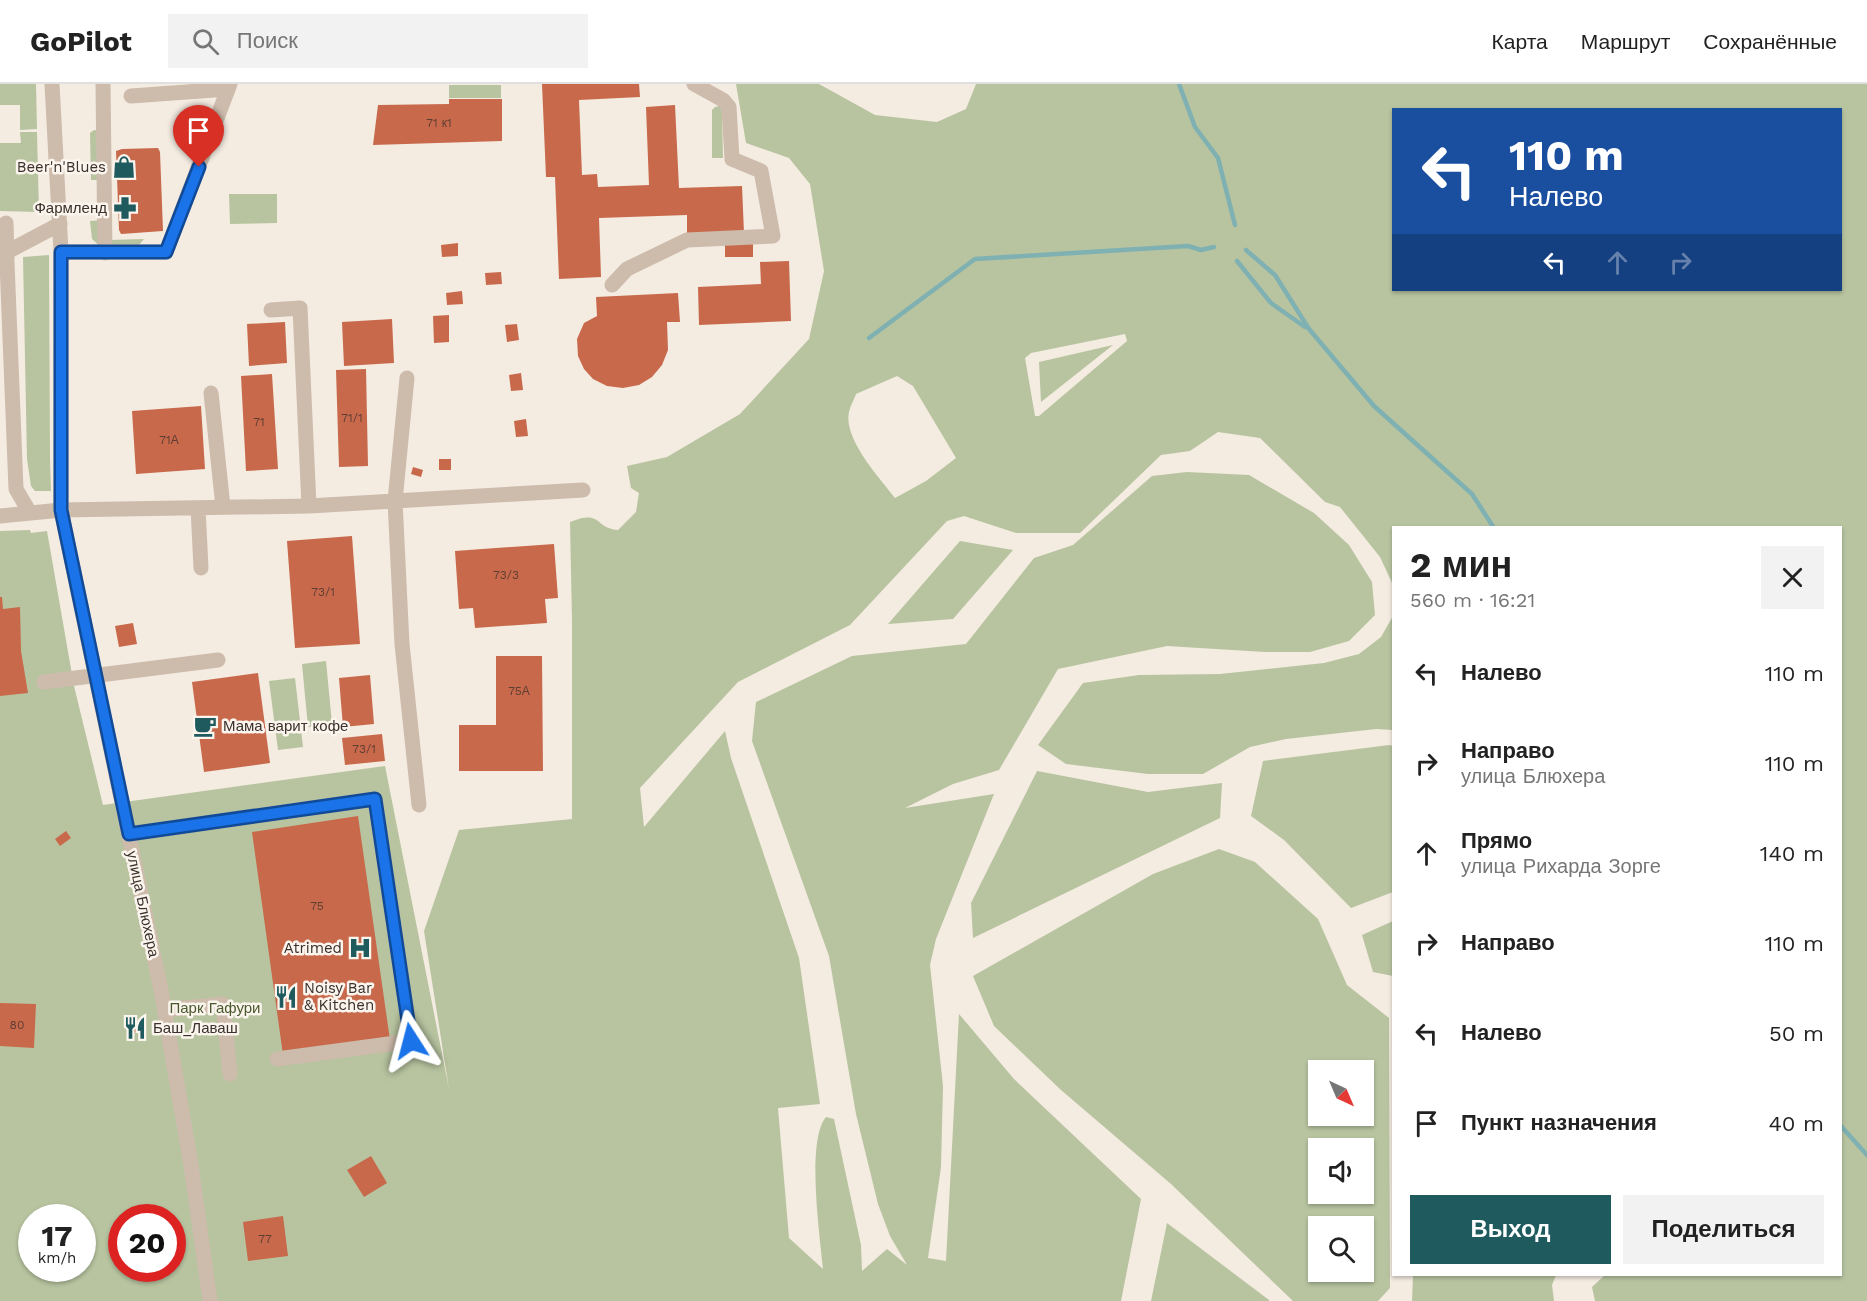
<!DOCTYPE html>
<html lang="ru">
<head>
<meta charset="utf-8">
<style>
	body { margin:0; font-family:"Work Sans",sans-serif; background:#f2f2f2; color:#222; height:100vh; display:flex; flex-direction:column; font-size:22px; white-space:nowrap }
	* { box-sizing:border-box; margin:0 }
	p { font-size:20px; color:#767676 }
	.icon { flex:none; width:33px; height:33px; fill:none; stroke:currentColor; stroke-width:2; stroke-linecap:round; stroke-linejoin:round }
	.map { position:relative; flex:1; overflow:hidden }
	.drawer { position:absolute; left:1392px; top:442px; width:450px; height:750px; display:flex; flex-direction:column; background:#fff; border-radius:0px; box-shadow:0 2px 4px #0004 }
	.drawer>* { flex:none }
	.hud { position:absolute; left:1392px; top:24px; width:450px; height:183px; border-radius:0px; box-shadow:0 2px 4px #0004; background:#1a4fa0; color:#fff; overflow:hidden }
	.needle { width:39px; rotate:136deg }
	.controls { position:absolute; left:1308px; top:976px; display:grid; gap:12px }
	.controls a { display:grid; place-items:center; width:66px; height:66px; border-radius:0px; background:#fff; box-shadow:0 2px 4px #0004; font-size:30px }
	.speed { position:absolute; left:18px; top:1120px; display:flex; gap:12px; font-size:30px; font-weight:700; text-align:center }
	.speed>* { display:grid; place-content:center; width:78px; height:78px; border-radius:50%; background:#fff; box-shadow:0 2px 4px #0004; line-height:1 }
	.speed small { font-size:15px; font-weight:400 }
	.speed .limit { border:9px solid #d22; background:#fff; color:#111 }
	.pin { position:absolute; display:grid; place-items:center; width:51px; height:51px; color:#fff; margin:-62px -26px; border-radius:50% 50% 50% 0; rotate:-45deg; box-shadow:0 0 6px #0007 }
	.pin .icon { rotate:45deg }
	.me { position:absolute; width:66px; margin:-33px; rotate:351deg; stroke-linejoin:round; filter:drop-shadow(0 0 4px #0008) }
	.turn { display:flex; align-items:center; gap:21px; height:126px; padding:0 18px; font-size:27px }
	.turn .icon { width:78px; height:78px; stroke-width:2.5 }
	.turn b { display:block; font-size:42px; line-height:51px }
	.lanes { display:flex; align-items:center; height:57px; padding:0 18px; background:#0003; justify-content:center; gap:30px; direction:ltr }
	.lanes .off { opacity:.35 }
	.round { display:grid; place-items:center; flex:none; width:63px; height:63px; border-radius:0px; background:#f2f2f2 }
	.head { display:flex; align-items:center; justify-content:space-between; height:102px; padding:0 18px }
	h1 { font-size:36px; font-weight:700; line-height:45px }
	.button { display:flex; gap:12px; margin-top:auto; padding:12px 18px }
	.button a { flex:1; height:69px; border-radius:0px; background:#1f5a5e; color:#fff; font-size:24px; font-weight:700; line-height:69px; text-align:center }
	.button a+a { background:#f2f2f2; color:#222 }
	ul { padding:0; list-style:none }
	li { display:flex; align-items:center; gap:18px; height:90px; padding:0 18px }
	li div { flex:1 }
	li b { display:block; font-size:22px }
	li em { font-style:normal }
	header { display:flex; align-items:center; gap:36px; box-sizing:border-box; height:84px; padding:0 30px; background:#fff; border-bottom:2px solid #e0e0e0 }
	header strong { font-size:28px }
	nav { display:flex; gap:33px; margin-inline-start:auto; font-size:21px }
	.search { width:420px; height:54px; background:#f2f2f2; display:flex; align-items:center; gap:15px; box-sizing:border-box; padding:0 21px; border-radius:0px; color:#767676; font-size:22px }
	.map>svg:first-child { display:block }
</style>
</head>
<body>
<header>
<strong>GoPilot</strong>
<div class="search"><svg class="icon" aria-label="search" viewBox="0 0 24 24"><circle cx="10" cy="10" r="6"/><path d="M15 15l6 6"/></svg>Поиск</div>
<nav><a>Карта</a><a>Маршрут</a><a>Сохранённые</a></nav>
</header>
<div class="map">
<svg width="1867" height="1217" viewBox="0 0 1867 1217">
	<rect width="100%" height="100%" fill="#f4ebe1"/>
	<path fill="#b8c4a0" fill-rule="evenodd" d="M0,0h36l1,45 -17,1v-25h-20z
		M736,0h83l56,31 62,7 29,-13 10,-25h891v1217h-272l-3,-14 13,-12h235v-747h-446l-1,57 -13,-28 -40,-50 -15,-5 -65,-64 -42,-6 -28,19 -29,4 -81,78h-64l-52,-17 -17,5 -97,104 -112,57 -98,106 4,39 81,-96 6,27 68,200 21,146 -42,4 11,130 34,31c-3,-33 -17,-128 3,-152l8,2 27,126 1,26 25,-22 20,16 -17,-29 -12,-32 -22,-90 -27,-158 -77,-215 4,-39 96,-46 114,-12 68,-86 39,-13 79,-69 35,-4 62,3 65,38 35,32 23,37 3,33 -26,26 -39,11h-45l-98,-6 -109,23 -59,101 -46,14 -48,24 89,-14 -58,145 -6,26 13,121 -2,81 -13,91 18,3 13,-247 55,65 127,120 -20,102h-1121v-770l30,-1 1,3 16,-2 27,155 29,119 282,-39 64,323 -25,-158 35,-101 113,-11v-199l-2,-98c32,-13 24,6 48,8l18,-18 3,-19 -8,-5 -4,-22 40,-9 73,-43 69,-75 15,-68 -14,-87 -21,-26 -43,-15zM1394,26h446v180h-446zM1125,250l2,7 -88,75h-4l-10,-58 6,-5zM897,292l16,10 43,72 -30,23 -31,17c-15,-20 -52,-59 -46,-86 1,-6 5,-12 7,-18zM32,1134h50v51h-50zM122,1134h50v51h-50z
		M449,1h52v13h-52z
		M719,22l3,3 1,49h-11v-48l3,-3z
		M94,46l10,1 -6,49h-7l-1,-47z
		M20,48h17l2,80 -39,-1v-68h21z
		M229,110h48v29l-47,1z
		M103,136l5,20 36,-1 -5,6 -38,2 -9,-8 -2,-18z
		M49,171l1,203 1,33h-16l-4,-5 -4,-27 -4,-202z
		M1113,261l-72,57 -2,-40z
		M960,457l53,9 -60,69 -65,5z
		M1393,532v114l-17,-1 -90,10 -36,8 -47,27h-55l-82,-10 -28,-19 45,-62 56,-8 81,-1 104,-11 35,-9 22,-17z
		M326,577l6,63 -24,3 -6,-63z
		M295,594l8,69 -25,3 -9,-69z
		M1389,661l5,1 -1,146 -42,16 -67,-68 -33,-24 12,-55z
		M1037,687l111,21 74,-9 -2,35 -247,120 -2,-35z
		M1219,765l36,13 63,57 29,66 42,33 1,270 -12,13h-85l-122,-117 -110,-94 -67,-64 -21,-50 180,-102zM1318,987h46v45h-46zM1318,1065h46v45h-46zM1318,1143h46v45h-46z
		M1393,837v55l-20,-4 -11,-37z
		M1167,1139l102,77v1h-118z
		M1413,1191h143l-4,10 2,16h-142z"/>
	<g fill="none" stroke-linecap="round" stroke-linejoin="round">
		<path stroke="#7fb0b2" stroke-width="4.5" d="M1179,0l16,43 23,31 17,67
			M1246,166l29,25 34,54 65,77 98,88 22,34
			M1237,177l34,42 34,24
			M869,254l106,-79 213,-13 13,4 13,-3
			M1840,1041l27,30"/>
	</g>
	<path fill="#c8694b" d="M542,0h97l1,13 -61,3 3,75 15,-1 1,13 51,-2 -3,-78 29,-2 4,83 63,-2 2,47 -57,2v-20l-88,3 2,59 -42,2 -4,-102h-9z
		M449,15h53v42l-129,4 5,-40 71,-1z
		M158,64l2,4 3,79 -42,3 -2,-4 -3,-79 6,-2z
		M753,158v15h-28v-14z
		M458,159v13l-16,1 -1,-12z
		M789,177l2,60 -92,4 -1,-38 63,-3 -1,-22z
		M501,188l1,12 -16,1 -1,-12z
		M462,207l1,13 -16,1 -1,-12z
		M678,209l2,29h-13l1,28 -6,15 -10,12 -13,8 -16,3 -16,-2 -14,-7 -9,-10 -6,-13 -1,-17 7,-16 13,-7 -1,-19z
		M449,231v27l-15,1 -1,-27z
		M392,235l2,44 -50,3 -2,-44z
		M285,238l2,41 -38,3 -2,-42z
		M517,240l2,16 -12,2 -2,-17z
		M366,285l2,97 -29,1 -3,-97z
		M521,289l2,17 -12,1 -2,-16z
		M272,290l6,95 -32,2 -5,-95z
		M201,322l4,63 -69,5 -4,-63z
		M526,335l2,17 -12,1 -2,-16z
		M439,375h12v11h-12z
		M413,383l10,3 -2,7 -10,-3z
		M352,452l8,108 -65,4 -8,-107z
		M554,460l4,54 -13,1 2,24 -72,5 -2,-20 -14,1 -4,-58z
		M0,513h2l1,12 17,-2 1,44 7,42 -28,3z
		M133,539l4,21 -18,3 -4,-21z
		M496,572h46l1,115h-84v-46h37z
		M258,589l12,90 -66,9 -12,-90z
		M370,591l4,49 -31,3 -4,-49z
		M382,650l3,27 -40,4 -3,-27z
		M358,732l32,224 -107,15 -31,-223z
		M66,747l5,7 -11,8 -5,-7z
		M0,919l36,1 -2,44 -34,-2z
		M138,940l1,8 -6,1 -2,-8z
		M371,1072l16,27 -23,14 -17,-27z
		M283,1132l5,40 -40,5 -5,-39z"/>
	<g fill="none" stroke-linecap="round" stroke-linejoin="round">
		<path stroke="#cdbbac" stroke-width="15" d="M52,0l9,168v258l100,480 30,175 19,136
			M103,0l2,169
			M131,12l97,-7
			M6,139l1,36
			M7,168l53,-28
			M61,168h105l64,-168
			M0,178h7l9,227 14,24
			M612,201l15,-16 60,-29 86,-4 -12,-65 -29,-12 -3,-52 -6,-7 -29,-16
			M271,226l29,-2 9,198
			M407,294l-12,123 7,143 17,161
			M211,309l12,114
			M198,424l3,60
			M0,432l61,-6 248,-4 274,-16
			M44,598l174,-22
			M129,750l246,-35 36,242 -134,18
			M165,926l58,-6 7,70"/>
	</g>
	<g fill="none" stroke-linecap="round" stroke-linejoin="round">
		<g stroke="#114b97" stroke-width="15">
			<path id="route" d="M199,83l-33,85h-105v258l68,324 246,-35 36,242"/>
		</g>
		<use href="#route" stroke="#1a73e8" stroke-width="10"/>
	</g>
	<defs>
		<g id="shop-bare" transform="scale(1.8)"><path d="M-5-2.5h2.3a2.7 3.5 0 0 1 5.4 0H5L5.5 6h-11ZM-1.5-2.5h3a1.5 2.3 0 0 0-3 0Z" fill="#1f5a5e" stroke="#fbf5ee" stroke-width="2.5" paint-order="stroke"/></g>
		<g id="pharmacy-bare" transform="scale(1.8)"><path d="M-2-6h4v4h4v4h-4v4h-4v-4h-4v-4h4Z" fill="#1f5a5e" stroke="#fbf5ee" stroke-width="2.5" paint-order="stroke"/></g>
		<g id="cafe-bare" transform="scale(1.8)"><path d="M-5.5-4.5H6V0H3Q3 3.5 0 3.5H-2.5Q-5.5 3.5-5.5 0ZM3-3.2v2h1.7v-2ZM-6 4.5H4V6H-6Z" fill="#1f5a5e" stroke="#fbf5ee" stroke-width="2.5" paint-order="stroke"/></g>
		<g id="hospital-bare" transform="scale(1.8)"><path d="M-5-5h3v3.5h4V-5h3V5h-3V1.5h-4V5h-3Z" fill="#1f5a5e" stroke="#fbf5ee" stroke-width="2.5" paint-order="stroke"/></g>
		<g id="restaurant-bare" transform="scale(1.8)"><path d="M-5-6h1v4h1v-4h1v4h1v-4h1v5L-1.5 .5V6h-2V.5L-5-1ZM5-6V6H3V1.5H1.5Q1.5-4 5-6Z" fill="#1f5a5e" stroke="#fbf5ee" stroke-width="2.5" paint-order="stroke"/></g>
	</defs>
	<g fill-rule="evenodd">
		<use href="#shop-bare" x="124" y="83"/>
		<use href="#pharmacy-bare" x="125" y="124"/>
		<use href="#cafe-bare" x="205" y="642"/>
		<use href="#hospital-bare" x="360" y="864"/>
		<use href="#restaurant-bare" x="286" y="913"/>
		<use href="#restaurant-bare" x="135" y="944"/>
	</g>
	<g text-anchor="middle" stroke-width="5" stroke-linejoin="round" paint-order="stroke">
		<g font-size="12" fill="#5e3e33">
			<text x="439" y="43">71 к1</text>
			<text x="352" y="338">71/1</text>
			<text x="259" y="342">71</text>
			<text x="169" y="360">71А</text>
			<text x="506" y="495">73/3</text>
			<text x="323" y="512">73/1</text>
			<text x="519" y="611">75А</text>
			<text x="364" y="669">73/1</text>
			<text x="317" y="826">75</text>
			<text x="17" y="945">80</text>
			<text x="265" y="1159">77</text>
		</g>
		<g font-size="15" fill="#3b302b" stroke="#fbf5ee" text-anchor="end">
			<text x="106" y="88">Beer'n'Blues</text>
			<text x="107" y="129">Фармленд</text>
			<text x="223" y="647" text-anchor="start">Мама варит кофе</text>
			<text x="342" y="869">Atrimed</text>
			<text x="304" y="909" text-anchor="start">Noisy Bar<tspan x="304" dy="17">&amp; Kitchen</tspan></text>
			<text x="153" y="949" text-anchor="start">Баш_Лаваш</text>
		</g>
		<g font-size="15" fill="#3b302b" stroke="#fbf5ee">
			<text transform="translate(143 820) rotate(78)" y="5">улица Блюхера</text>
		</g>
		<g font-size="15" fill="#4a5a2e" stroke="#fbf5ee">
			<text x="215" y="929">Парк Гафури</text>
		</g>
	</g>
</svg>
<div class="controls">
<a><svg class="needle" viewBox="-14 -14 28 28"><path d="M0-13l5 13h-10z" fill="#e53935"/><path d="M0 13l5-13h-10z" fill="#767676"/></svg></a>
<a><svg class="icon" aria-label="sound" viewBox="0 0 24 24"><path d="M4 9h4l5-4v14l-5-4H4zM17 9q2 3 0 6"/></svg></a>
<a><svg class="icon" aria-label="search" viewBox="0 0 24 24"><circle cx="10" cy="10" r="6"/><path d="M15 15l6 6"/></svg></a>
</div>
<div class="speed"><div>17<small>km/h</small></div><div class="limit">20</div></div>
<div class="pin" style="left:199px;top:83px;background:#d93025"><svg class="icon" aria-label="arrive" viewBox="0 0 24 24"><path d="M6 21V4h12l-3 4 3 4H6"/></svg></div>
<svg class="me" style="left:411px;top:957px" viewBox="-20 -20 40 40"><path d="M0-17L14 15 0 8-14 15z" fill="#1a73e8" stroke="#fff" stroke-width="4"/></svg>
<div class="hud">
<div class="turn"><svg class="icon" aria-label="left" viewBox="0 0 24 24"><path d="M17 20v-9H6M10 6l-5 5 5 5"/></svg><div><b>110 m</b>Налево</div></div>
<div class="lanes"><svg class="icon" aria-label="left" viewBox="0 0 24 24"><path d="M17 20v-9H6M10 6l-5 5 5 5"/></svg><svg class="icon off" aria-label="ahead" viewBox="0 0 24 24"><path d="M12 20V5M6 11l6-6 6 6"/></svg><svg class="icon off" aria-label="right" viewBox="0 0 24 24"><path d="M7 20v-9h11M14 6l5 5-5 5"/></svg></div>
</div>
<section class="drawer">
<div class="head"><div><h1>2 мин</h1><p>560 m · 16:21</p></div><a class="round"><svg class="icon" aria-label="close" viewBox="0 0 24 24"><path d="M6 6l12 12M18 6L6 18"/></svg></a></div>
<ul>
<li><svg class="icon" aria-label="left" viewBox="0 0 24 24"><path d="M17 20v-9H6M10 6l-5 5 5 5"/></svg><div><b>Налево</b></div><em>110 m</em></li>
<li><svg class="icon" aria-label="right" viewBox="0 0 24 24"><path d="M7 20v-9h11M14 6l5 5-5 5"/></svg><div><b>Направо</b><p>улица Блюхера</p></div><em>110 m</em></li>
<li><svg class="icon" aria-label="ahead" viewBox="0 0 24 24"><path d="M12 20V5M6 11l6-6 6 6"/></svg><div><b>Прямо</b><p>улица Рихарда Зорге</p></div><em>140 m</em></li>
<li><svg class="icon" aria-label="right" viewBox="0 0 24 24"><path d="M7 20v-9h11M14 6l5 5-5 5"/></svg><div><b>Направо</b></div><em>110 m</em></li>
<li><svg class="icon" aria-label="left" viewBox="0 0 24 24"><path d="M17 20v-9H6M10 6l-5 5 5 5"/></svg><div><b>Налево</b></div><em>50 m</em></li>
<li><svg class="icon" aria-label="arrive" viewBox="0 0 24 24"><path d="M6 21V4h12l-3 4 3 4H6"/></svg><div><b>Пункт назначения</b></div><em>40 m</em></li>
</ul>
<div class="button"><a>Выход</a><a>Поделиться</a></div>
</section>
</div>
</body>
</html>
